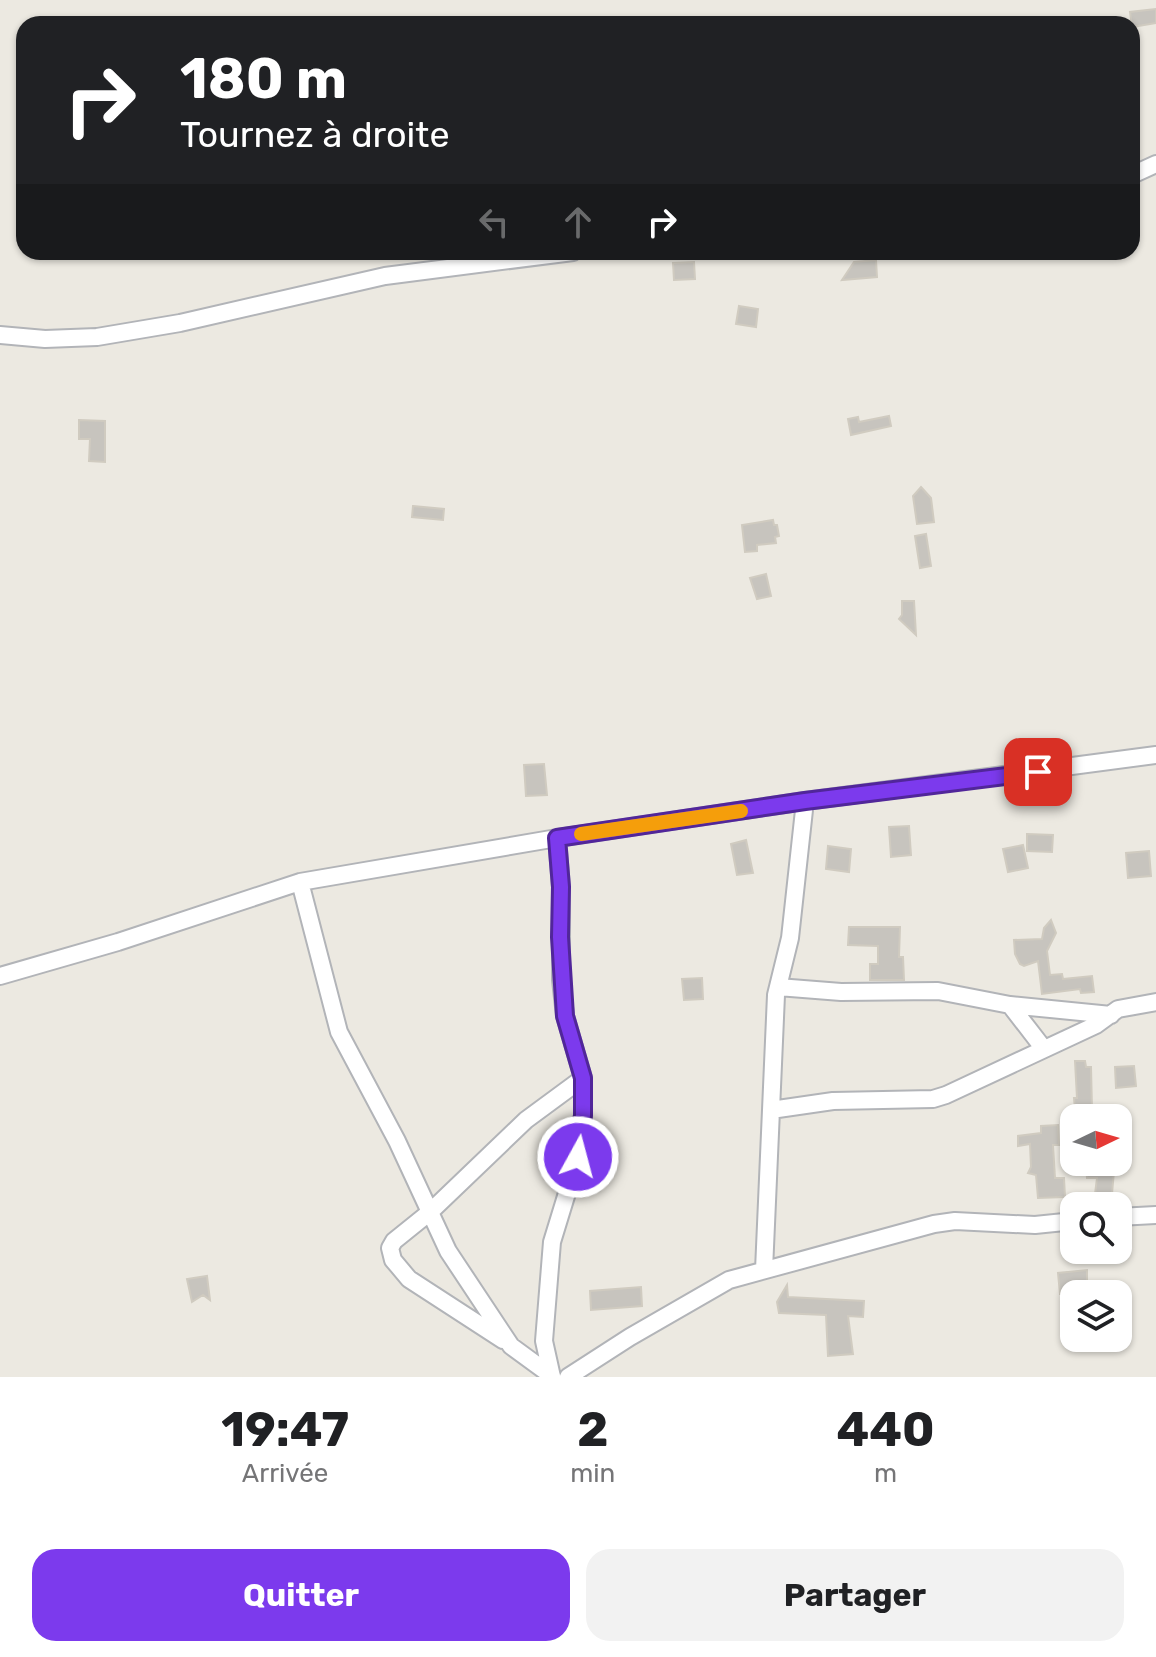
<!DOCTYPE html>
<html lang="fr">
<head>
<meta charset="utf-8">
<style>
	body { margin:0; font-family:Rubik,sans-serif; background:#f2f2f2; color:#202124; height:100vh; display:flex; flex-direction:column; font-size:30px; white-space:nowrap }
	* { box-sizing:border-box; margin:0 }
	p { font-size:26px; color:#757577 }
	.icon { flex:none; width:44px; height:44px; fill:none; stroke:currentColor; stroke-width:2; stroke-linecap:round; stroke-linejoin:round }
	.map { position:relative; height:1377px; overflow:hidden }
	.sheet { display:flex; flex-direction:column; background:#fff; flex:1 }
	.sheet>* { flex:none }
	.hud { position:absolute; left:16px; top:16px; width:1124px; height:244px; border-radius:24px; box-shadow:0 2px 6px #0004; background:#202124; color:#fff; overflow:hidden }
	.needle { width:52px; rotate:85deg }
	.tools { position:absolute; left:1060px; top:1104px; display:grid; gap:16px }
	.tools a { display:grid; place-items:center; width:72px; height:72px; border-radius:16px; background:#fff; box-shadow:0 2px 6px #0004; font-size:40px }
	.pin { position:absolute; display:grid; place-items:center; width:68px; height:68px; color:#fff; margin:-34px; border-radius:16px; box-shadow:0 4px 12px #0006 }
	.me { position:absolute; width:88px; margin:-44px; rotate:7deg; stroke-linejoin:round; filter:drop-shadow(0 0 6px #0008) }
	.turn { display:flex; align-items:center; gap:28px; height:168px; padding:0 32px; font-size:36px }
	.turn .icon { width:104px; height:104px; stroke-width:2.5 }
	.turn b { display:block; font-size:56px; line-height:68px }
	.lanes { display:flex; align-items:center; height:76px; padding:0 32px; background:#0003; justify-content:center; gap:40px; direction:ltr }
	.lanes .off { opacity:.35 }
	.eta { display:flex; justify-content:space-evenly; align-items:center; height:136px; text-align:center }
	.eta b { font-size:48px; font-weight:700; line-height:56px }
	.primary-button { display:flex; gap:16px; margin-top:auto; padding:16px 32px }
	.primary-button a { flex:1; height:92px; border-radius:24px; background:#7c3aed; color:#fff; font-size:32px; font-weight:700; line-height:92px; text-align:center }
	.primary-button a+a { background:#f2f2f2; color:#202124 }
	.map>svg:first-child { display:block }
</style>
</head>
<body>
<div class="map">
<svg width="1156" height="1377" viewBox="0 0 1156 1377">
	<rect width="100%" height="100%" fill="#ece9e1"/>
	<path fill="#c7c4be" stroke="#d0cbc0" stroke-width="2" d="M1156,9v14l-24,4 -2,-15z
		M876,260l1,17 -35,3 12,-18z
		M694,262l1,17 -21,1 -1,-17z
		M739,306l19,3 -2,18 -20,-3z
		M889,416l2,10 -40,9 -3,-16 10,-2 1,5z
		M79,420l26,1v41l-16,-1 1,-22h-11z
		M921,487l10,11 3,24 -17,2 -4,-28z
		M413,506l31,3 -1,11 -31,-3z
		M773,520l1,5h3l2,11 -4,1 1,6 -19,2v6l-12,1 -3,-27z
		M926,534l5,32 -11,2 -5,-32z
		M766,574l5,22 -14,3 -7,-21z
		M902,601h12l2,34 -17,-16 3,-4z
		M544,764l3,31 -21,1 -2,-31z
		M909,826l2,29 -20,2 -2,-30z
		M1027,834l26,1 -1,17 -25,-1z
		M746,840l7,33 -16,2 -6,-31z
		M1023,845l5,23 -20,4 -5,-23z
		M828,846l23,3 -2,23 -23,-3z
		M1149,851l2,25 -23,2 -2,-25z
		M1051,920l5,13 -9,18 3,24 12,-1 1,5 29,-3 2,16 -13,1 -1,-4 -38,5 -4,-33 -14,5 -4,-2 -5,-10 -1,-14 28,-1 2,-11z
		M849,927h51l-1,30h4l1,23h-34v-16h8v-18l-30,-1z
		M702,978l1,21 -19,1 -2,-21z
		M1075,1061h10l1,6h5l1,42 -17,1 -1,-12h3z
		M1134,1066l2,20 -20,2 -1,-21z
		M1058,1125l1,20h-6l2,33h9l1,19 -27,1 -2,-23 -8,-2 3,-6 -1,-23 -12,2v-10l23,-3v-7z
		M1102,1162l1,9h11l-3,34 -17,-3 3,-24h-10l-1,-15z
		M1087,1270v24h-27l-2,-21z
		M207,1276l3,24 -7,-5 -11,7 -5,-23z
		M787,1285l1,12 76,4 -1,16 -15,-1 5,38 -25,2 -2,-41 -47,-2 -2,-11z
		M641,1287l1,19 -51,4 -1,-19z"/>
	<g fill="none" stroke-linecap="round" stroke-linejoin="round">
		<g stroke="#b2b4b8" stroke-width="20">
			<path id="minor" d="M1132,175l24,-11
				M0,335l45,4 52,-2 83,-14 205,-47 188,-24
				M300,882l39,150 58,109 51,110 63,95 41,30
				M0,976l118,-34 182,-60 257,-44 248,-37 351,-46
				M778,987l63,5 97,-1 72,14 34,44
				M1010,1005l101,10
				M771,1110l5,-115 14,-57 15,-137
				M1118,1217l38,-2
				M764,1270l7,-160 62,-9 100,-2 13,-4 150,-70 22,-16 38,-7
				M503,1340l-94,-61 -16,-19 -3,-12 4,-7 36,-29 96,-92 57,-42
				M552,1377l-8,-36 8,-99 26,-85 5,-42v-37l-18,-62 -4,-36v-93l-4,-49
				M568,1377l62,-40 99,-57 205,-56 21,-3 80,4 39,-4"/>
		</g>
		<use href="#minor" stroke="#fff" stroke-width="16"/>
	</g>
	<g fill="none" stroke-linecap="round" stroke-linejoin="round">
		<g stroke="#51269a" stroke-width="20">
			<path id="route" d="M578,1157l5,-42v-37l-18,-62 -5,-79 1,-50 -4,-49 248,-37 233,-29"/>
		</g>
		<use href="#route" stroke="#7c3aed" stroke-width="14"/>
		<path stroke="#f59e0b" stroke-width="14" d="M581,834l160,-23"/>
	</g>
</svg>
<div class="tools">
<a><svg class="needle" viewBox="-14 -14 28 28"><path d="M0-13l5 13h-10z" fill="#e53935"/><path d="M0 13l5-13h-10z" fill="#757577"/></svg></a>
<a><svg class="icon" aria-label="search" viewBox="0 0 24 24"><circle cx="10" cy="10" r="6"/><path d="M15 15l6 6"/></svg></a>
<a><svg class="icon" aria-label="layers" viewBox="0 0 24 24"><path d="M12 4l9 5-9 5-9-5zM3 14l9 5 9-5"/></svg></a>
</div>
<div class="pin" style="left:1038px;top:772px;background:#d93025"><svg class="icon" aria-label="arrive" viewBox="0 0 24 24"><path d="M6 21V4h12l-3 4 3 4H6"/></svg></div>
<svg class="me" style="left:578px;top:1157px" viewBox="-20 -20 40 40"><circle r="17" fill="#7c3aed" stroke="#fff" stroke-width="3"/><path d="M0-11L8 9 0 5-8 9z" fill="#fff"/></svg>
<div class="hud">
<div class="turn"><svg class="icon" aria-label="right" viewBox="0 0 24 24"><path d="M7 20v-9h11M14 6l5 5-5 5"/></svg><div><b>180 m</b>Tournez à droite</div></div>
<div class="lanes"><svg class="icon off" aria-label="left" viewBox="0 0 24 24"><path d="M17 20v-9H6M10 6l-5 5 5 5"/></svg><svg class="icon off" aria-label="ahead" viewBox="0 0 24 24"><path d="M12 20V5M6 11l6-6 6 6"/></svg><svg class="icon" aria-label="right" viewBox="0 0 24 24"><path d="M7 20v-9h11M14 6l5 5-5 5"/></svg></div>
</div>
</div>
<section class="sheet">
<div class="eta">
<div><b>19:47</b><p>Arrivée</p></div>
<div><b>2</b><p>min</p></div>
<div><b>440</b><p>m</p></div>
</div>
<div class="primary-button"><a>Quitter</a><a>Partager</a></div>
</section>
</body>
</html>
